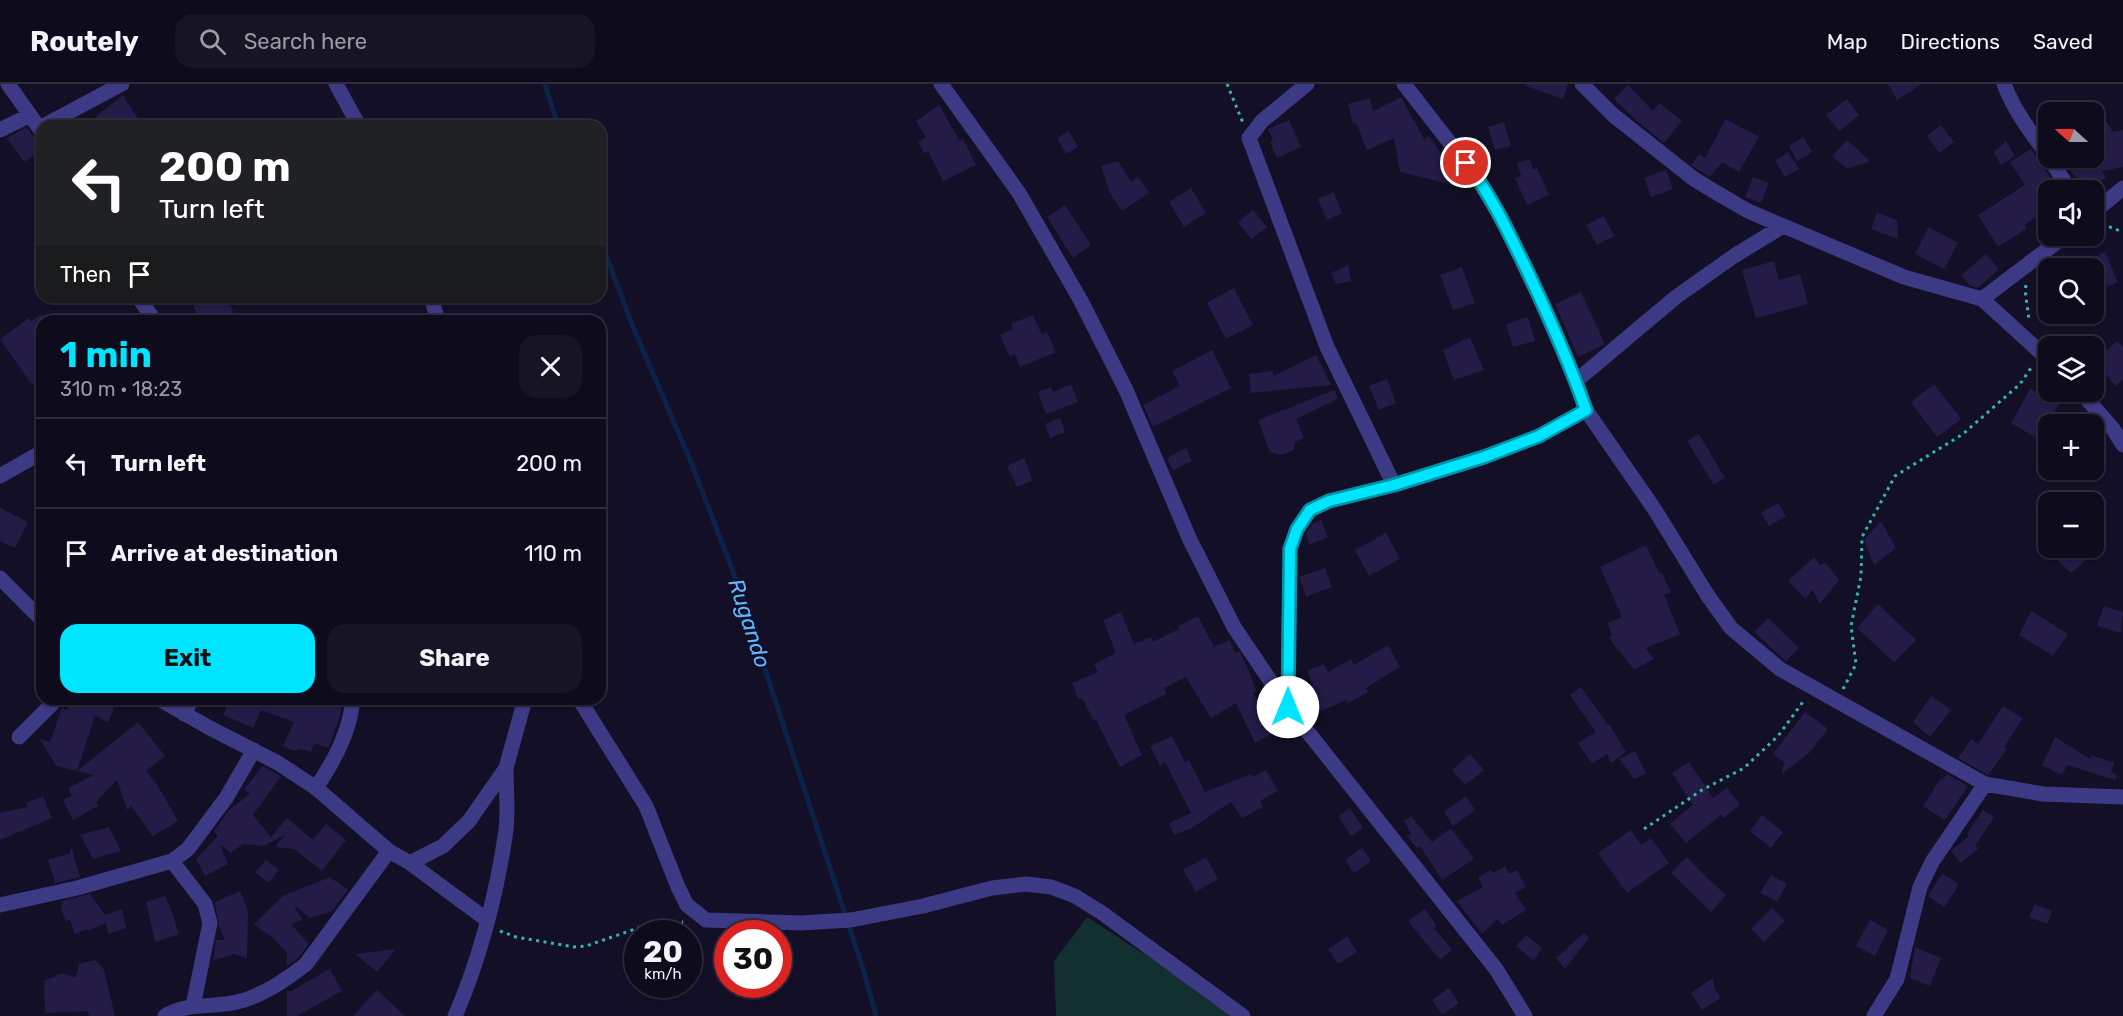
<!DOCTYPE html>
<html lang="en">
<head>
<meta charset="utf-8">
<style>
	body { margin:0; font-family:Rubik,sans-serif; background:#171425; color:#f1f3f6; height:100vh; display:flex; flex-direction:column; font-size:22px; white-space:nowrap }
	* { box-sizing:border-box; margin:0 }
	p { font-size:20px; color:#9b9ba3 }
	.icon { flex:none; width:33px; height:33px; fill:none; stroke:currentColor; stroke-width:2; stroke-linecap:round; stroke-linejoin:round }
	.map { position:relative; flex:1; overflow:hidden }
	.sheet { position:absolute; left:36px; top:231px; width:570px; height:390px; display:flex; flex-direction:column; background:#0e0b1c; border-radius:18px; box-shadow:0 2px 4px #0004,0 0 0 2px #2e2b3b }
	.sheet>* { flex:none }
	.hud { position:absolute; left:36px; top:36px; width:570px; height:183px; border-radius:18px; box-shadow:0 2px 4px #0004,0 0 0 2px #2e2b3b; background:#202124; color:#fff; overflow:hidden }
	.needle { width:39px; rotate:291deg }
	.buttons { position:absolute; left:2038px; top:18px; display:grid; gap:12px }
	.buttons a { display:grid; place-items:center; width:66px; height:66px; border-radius:12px; background:#0e0b1c; box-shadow:0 2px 4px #0004,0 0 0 2px #2e2b3b; font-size:30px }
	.speed { position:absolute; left:624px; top:836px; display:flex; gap:12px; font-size:30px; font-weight:700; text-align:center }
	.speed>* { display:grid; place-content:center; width:78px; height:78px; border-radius:50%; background:#0e0b1c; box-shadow:0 2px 4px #0004,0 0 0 2px #2e2b3b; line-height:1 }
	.speed small { font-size:15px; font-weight:400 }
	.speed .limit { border:9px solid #d22; background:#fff; color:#111 }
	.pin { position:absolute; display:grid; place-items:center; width:51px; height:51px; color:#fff; margin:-26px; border:3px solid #fff; border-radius:50%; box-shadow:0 2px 6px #0007 }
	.me { position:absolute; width:66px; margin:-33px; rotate:0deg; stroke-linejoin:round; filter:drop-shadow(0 0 4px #0008) }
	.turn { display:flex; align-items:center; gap:21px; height:126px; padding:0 24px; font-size:27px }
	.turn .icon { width:78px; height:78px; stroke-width:2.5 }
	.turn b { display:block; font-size:42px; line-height:51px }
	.then { display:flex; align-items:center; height:57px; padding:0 24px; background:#0003; gap:12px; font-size:22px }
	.round { display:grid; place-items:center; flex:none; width:63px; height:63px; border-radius:18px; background:#171425 }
	.headline { display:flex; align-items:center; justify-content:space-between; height:102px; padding:0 24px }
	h1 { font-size:36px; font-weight:700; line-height:45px; color:#00e5ff }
	.primary-button { display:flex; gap:12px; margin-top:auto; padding:12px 24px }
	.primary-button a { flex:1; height:69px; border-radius:18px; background:#00e5ff; color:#111; font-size:24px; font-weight:700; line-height:69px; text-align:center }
	.primary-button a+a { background:#171425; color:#f1f3f6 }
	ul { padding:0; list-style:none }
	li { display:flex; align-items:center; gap:18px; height:90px; padding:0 24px; border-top:2px solid #2e2b3b }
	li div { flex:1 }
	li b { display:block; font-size:22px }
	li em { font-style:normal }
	header { display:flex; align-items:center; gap:36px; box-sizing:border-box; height:84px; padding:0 30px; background:#0e0b1c; border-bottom:2px solid #2e2b3b }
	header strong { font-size:28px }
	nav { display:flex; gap:33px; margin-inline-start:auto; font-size:21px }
	.search { width:420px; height:54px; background:#171425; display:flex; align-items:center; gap:15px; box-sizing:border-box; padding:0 21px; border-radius:18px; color:#9b9ba3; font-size:22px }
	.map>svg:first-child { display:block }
</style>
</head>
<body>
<header>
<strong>Routely</strong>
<div class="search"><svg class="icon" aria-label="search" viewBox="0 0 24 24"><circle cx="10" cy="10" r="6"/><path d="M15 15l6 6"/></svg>Search here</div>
<nav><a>Map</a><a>Directions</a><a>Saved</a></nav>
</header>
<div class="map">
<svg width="2123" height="932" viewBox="0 0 2123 932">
	<rect width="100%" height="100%" fill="#130f26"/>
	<path fill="#12302f" d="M1087,833l105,68 38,31h-174l-2,-55z"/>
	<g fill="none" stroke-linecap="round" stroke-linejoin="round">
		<path stroke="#0c2248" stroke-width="5" d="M545,0l13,42
			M600,155l33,88 58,135 43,112 130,398 12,44"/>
	</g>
	<path fill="#241b47" d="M1526,0h42l-5,15 -37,-13z
		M1888,0h34l-25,16z
		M1628,1l25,26 6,-8 23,18 -18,22 -27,-22 -23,-22z
		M123,11l16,25 -10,6h-45z
		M1401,13l23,42 5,-3 36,52 -65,-16 -6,-34 -27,12 -11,-27 -3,1 -5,-20 22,-6 3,13z
		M1847,15l12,16 -20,16 -13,-16z
		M939,21l21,36 3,-2 13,26 -33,16 -15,-30 -3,3 -7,-12 8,-5 -10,-16z
		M1726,35l33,18 -20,35 -17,-10 -12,15 -19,-12 8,-11 6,4z
		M2105,35l8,13 10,-2v37l-21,4 4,7 -21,11 -25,-31h34v-37z
		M1289,36l12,27 -24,11 -7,-16 3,-2 -5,-11z
		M1504,38l7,24 -16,4 -7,-23z
		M1941,41l13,17 -15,11 -12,-17z
		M27,43l7,11 8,5v6l-18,13 -17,-24z
		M1069,47l9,16 -12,7 -9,-16z
		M1803,53l9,15 -15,9 -8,-15z
		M1847,56l23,21 -23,8 -15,-13z
		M2006,57l9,15 -14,9 -7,-13z
		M2031,65l28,41h-10v20l-25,15 3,3 -29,19 -20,-32 47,-30 -15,-23z
		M1788,68l11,17 -14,8 -10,-16z
		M1530,75l3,11 4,-2 12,27 -22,10 -12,-27 6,-2 -4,-13z
		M1118,77l13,21 7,-5 11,16 -27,18 -12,-18 -9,-27z
		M1666,86l7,19 -22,8 -7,-19z
		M1753,93l16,6 -8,20 -16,-6z
		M1191,104l15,25 -22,14 -15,-25z
		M1334,108l8,21 -15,7 -9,-21z
		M1065,121l26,40 -18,13 -26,-41z
		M1253,126l14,17 -16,12 -13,-17z
		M1877,128l20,8 1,19 -27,-10z
		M1604,132l10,20 -17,9 -11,-20z
		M1929,143l29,16 -14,26 -29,-15z
		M2105,168l13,30 -24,11v-25h-22z
		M1986,170l13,15 -21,19 -9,-3 -8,-10z
		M1774,177l5,19 21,-6 8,30 -52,14 -14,-48z
		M1348,181l3,16 -15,3 -5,-11z
		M1462,183l13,36 -22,7 -13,-35z
		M1234,204l19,37 -27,14 -19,-36z
		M1581,208l24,52 -27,13 -23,-53z
		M204,213h24l8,24h-37l-7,-20z
		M42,230v63l-10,8 -32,-46 29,-21 2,3z
		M1033,231l9,20 5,-3 9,20 -36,15 -5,-13 -5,3 -10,-22 13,-6 -2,-5z
		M1528,233l7,24 -22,6 -7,-23z
		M1470,253l14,33 -30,10 -11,-30z
		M2117,257l6,6v32l-7,7 -22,-24z
		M1212,266l19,38 -78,39 -10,-22 37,-19 -8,-15z
		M1316,271l15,30 -80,8 -2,-19 23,-3 2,5z
		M1387,295l9,24 -17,7 -10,-24z
		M1071,300l7,18 -32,12 -8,-22 13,-5 2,5z
		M1934,300l27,35 -24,18 -26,-35z
		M2030,305l30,13 -22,37 -27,-16z
		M1334,306l4,9 -42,20 8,19 -9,4 -1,8 -12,5 -12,-3 -12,-32z
		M1060,334l5,14 -15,6 -5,-14z
		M1699,350l26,44 -11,7 -27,-44z
		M1186,364l6,13 -19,9 -6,-12z
		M1024,374l9,22 -16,7 -10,-21z
		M1778,419l8,13 -17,10 -8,-13z
		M0,424l28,14 -13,26 -15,-7z
		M1321,436l7,17 -19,8 -3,-12 6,-9z
		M1881,437l15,27 -22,17 -10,-25z
		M1386,449l14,26 -31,17 -14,-26z
		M1646,461l14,29 2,-1 9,19 -7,3 16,39 -34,14 8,11 -20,11 -15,-20 -1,1 -9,-14 3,-2 -5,-12 15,-6 -22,-50z
		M2064,464h10l13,11 -16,14 -17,-16z
		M1814,473l6,8 6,-2 13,17 -19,24 -8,-15 -6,10 -18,-18z
		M1325,484l7,19 -26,10 -7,-20z
		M1878,520l38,36 -22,22 -37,-34z
		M2104,522l19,6 -2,21 -24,-7z
		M2031,527l37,23 -15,22 -34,-21z
		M1121,528l13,32 17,-7 2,5 26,-13 -1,-3 20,-10 16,31 16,-7 5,13 4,-2 8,16 10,25 -4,1 12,23 -3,2 8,17 -15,8 -19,-40 -25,15 -25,-41 -22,11 3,6 -43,21 18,40 -22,12 -24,-47 -2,1 -12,-23 -4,1 -6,-16 26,-11 -4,-8 22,-11 -13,-33z
		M1768,534l31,30 -13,13 -32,-29z
		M1388,561l12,22 -34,21 2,4 -20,11 -2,-3 -32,14 -10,-25 9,-4 -6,-14 17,-7 4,8 23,-13 3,6z
		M1581,603l27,38 1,-1 17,28 -15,11 -4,-9 -15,10 -14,-21 18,-11 -26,-37z
		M1931,612l20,14 -21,27 -17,-15z
		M72,615h46l-10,23 -13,-6 -18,55 61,-49 27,34 -19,15 12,15 20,35 -25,15 -22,-30 -4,4 -10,-30 -21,22 2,4 -25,14 -10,-20 9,-4 -4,-8 26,-13 -38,-9 -16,-27 10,3 12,-34 5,2z
		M230,615h113l-4,21 -11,28 -14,-5 -3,9 -10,-3 -7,2 -11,-5 11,-24 -33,-12 -8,18 -30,-13z
		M2003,622l20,12 -19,29 3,2 -19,26 -30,-17 13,-19 7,5z
		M1805,628l23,17 -19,24 -27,21 2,-12 -11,-8z
		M1172,652l13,26 4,-2 16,32 46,-18 1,3 14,-7 12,21 -18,10 3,6 -21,11 -11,-16 -39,26 -18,7 -5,-12 22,-10 -26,-51 -5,4 -10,-20z
		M2055,653l35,22 1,-4 23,8 -3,9 6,4 -2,4 -48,-15 -5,10 -20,-10z
		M1635,667l11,22 -12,6 -15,-20z
		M1470,670l14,16 -19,15 -13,-15z
		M1689,678l24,36 14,-10 13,17 -17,13 -2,-3 -35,28 -16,-19 23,-19 -21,-32z
		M262,682l19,10 -28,39 18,22 16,-19 26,22 13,-16 20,16 -24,31 -28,-22 -19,-2 10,-12 -22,11 -20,-2 -12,9 -11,-9 8,20 -23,12 -9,-17 22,-23 -4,-5 15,-21 21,-16 -6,-4z
		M1947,690l21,12 -23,34 -22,-14 18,-28 2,1z
		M43,712l9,22 -52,22v-27l28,-6 -2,-4z
		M1466,712l9,14 -22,16 -9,-14z
		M1350,724l13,20 -12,8 -13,-20z
		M1983,726l11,7 -19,29 3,3 -17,14 -10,-12 18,-15 -2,-2z
		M1762,731l21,17 -12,16 -21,-17z
		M1411,732l21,26 19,-14 23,31 -32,21 -22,-34 -3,2 -10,-12 4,-3 -7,-12z
		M109,743l12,24 -28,8 -13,-24z
		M1631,746l10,15 10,-7 18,25 -42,30 -29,-40z
		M71,762l9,31 -25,6 -7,-23 22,-7z
		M1362,764l9,13 -17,12 -9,-13z
		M1206,773l12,22 -22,13 -13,-22z
		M1687,773l14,15 25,23 -15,17 -40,-39z
		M266,776l13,10 -10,13 -14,-11z
		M1505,782l4,8 8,-4 9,17 -11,6 11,17 -24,15 -5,-6 -15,15 -25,-33 26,-14 -5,-10 13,-7 2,3z
		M1942,789l15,10v5l-13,19 -16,-11z
		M1771,791l16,9 -10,18 -17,-9z
		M330,793l18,13 -16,21 -22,7 -16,-13 8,15 -11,4 18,20 -10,13 -12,9v-13l-13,-14 -20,-15 29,-28z
		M240,807l8,19 -1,48 -14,-4 -20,7 3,-21h9l-6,-14 -4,-24z
		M90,810l15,21 17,-6 4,19 -18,6 -2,-11 -18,8 -1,-2 -12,5 -5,-14 -4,1 -5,-11 1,-9z
		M165,812l6,14 8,24 -24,8 -9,-40z
		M2035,820l17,7 -5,13 -18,-7z
		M1772,824l13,13 -21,21 -13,-13z
		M1425,825l12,17 -3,2 18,22 -12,10 -32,-39z
		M1870,836l18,10 -13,26 -19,-10z
		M1584,849l5,5 -24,31 -9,-11z
		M1526,851l16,13 -8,13 -18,-15z
		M1347,852l10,16 -19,12 -10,-15z
		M1915,863l26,11 -11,28 -20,-8z
		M396,865l-19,23 -22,-18z
		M96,876l8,10 11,46h-26l-1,-5 -43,2 -1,-32 19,-8 12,5 4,-14z
		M330,885l12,22 -45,25h-10v-25h4z
		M1713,894l2,11 6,9 -19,12 -11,-17z
		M1449,904l10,15 -17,12 -10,-15z
		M377,906l28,26h-52z"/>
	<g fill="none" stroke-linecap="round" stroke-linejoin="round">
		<path stroke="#2fb8b0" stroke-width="3" stroke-dasharray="3 4.5" stroke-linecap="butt" d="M1227,0l16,39
			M2102,140l21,8
			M2026,201l-1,5 4,30
			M1843,605l13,-25 -5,-38 10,-50 1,-39 33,-61 68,-42 57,-50 13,-19
			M1644,745l58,-39 42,-22 34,-32 27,-37
			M500,847l16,6 58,10 12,-1 58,-20 39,-4"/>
		<path stroke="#3d3a85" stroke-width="15" d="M8,0l34,48
			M336,0l23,42
			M941,0l78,109 62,108 45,89 64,150 44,87 54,80 208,262 29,47
			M1307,0l-45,37 -13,17 78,209 67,138
			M1404,0l74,95 24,40 36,75 38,87 10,29 69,100 53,86 23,32 49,41 205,115 58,10 80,3
			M1582,0l31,31 81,64 18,11 36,21 156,66 78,22 67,61
			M2004,0c10,27 28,50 45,73
			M43,42l79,-42
			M0,46l30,-15
			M2049,74l21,32
			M2094,128l29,-24
			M138,213l17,24
			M431,213l7,24
			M1982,215l83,-63
			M1576,297l100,-84 58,-41 49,-30
			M2081,308l32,37 10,16
			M0,392l42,-24
			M0,494l42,42
			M159,615l49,28 70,36 38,25 73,63 21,12 77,57
			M579,615l67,107 32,81 9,18 19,15 95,3 50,-3 72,-14 69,-18 34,-4 25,3 24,9 27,17 141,103
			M1288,623l2,-158 7,-20 13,-19 19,-9 65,-16 90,-28 55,-21 47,-26
			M184,630l8,-15
			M19,653l38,-38
			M316,704c18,-27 34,-56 37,-89
			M172,777l33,43 5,19 -17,83
			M410,779l33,-17 26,-25 37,-53 19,-69
			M0,821l77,-17 95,-27 16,-12 38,-51 28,-48
			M165,932c22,-14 48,-8 72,-14 26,-6 49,-22 69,-38l83,-113
			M455,932c24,-54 41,-120 50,-179 4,-22 1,-47 1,-69
			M1874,932l23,-37 23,-92 12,-25 53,-78"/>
	</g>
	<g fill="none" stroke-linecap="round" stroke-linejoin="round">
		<g stroke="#0095a6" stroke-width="15">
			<path id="route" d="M1288,623l2,-158 7,-20 13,-19 19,-9 65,-16 90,-28 55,-21 47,-26c-18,-51 -40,-100 -63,-148 -17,-34 -33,-69 -57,-99"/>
		</g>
		<use href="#route" stroke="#00e5ff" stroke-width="10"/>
	</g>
	<g text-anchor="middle" stroke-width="4.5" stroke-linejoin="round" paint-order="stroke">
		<g font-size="22" font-style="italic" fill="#62b6ff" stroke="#130f26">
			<text transform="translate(750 539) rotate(72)" y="8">Rugando</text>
		</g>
	</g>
</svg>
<div class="buttons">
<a><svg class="needle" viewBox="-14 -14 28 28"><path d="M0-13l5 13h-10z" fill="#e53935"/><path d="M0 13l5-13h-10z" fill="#9b9ba3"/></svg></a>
<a><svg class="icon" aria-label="sound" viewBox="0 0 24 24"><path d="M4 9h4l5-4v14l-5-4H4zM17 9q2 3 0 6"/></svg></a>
<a><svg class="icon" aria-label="search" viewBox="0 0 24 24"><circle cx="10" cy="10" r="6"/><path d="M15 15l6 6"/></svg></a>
<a><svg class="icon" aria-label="layers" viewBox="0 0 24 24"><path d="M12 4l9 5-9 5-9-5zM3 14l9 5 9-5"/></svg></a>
<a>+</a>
<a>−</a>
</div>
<div class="speed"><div>20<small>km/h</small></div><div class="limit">30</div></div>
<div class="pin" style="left:1466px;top:79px;background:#d93025"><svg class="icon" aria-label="arrive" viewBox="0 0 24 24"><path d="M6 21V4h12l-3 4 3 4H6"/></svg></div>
<svg class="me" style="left:1288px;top:623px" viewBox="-20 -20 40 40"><circle r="19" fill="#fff"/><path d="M0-13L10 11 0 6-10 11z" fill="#00e5ff"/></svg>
<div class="hud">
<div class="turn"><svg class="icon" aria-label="left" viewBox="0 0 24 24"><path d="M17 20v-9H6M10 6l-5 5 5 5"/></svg><div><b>200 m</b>Turn left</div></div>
<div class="then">Then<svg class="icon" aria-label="arrive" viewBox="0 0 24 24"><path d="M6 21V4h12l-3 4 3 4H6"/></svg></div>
</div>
<section class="sheet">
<div class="headline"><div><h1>1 min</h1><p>310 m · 18:23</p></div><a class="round"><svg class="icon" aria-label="close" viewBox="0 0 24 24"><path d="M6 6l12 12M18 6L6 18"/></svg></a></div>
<ul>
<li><svg class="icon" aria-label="left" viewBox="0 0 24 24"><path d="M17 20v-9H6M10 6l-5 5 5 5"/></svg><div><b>Turn left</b></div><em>200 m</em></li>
<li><svg class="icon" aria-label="arrive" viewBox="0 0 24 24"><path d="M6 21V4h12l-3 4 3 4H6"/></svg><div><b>Arrive at destination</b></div><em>110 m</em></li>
</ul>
<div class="primary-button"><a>Exit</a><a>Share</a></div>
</section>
</div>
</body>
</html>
